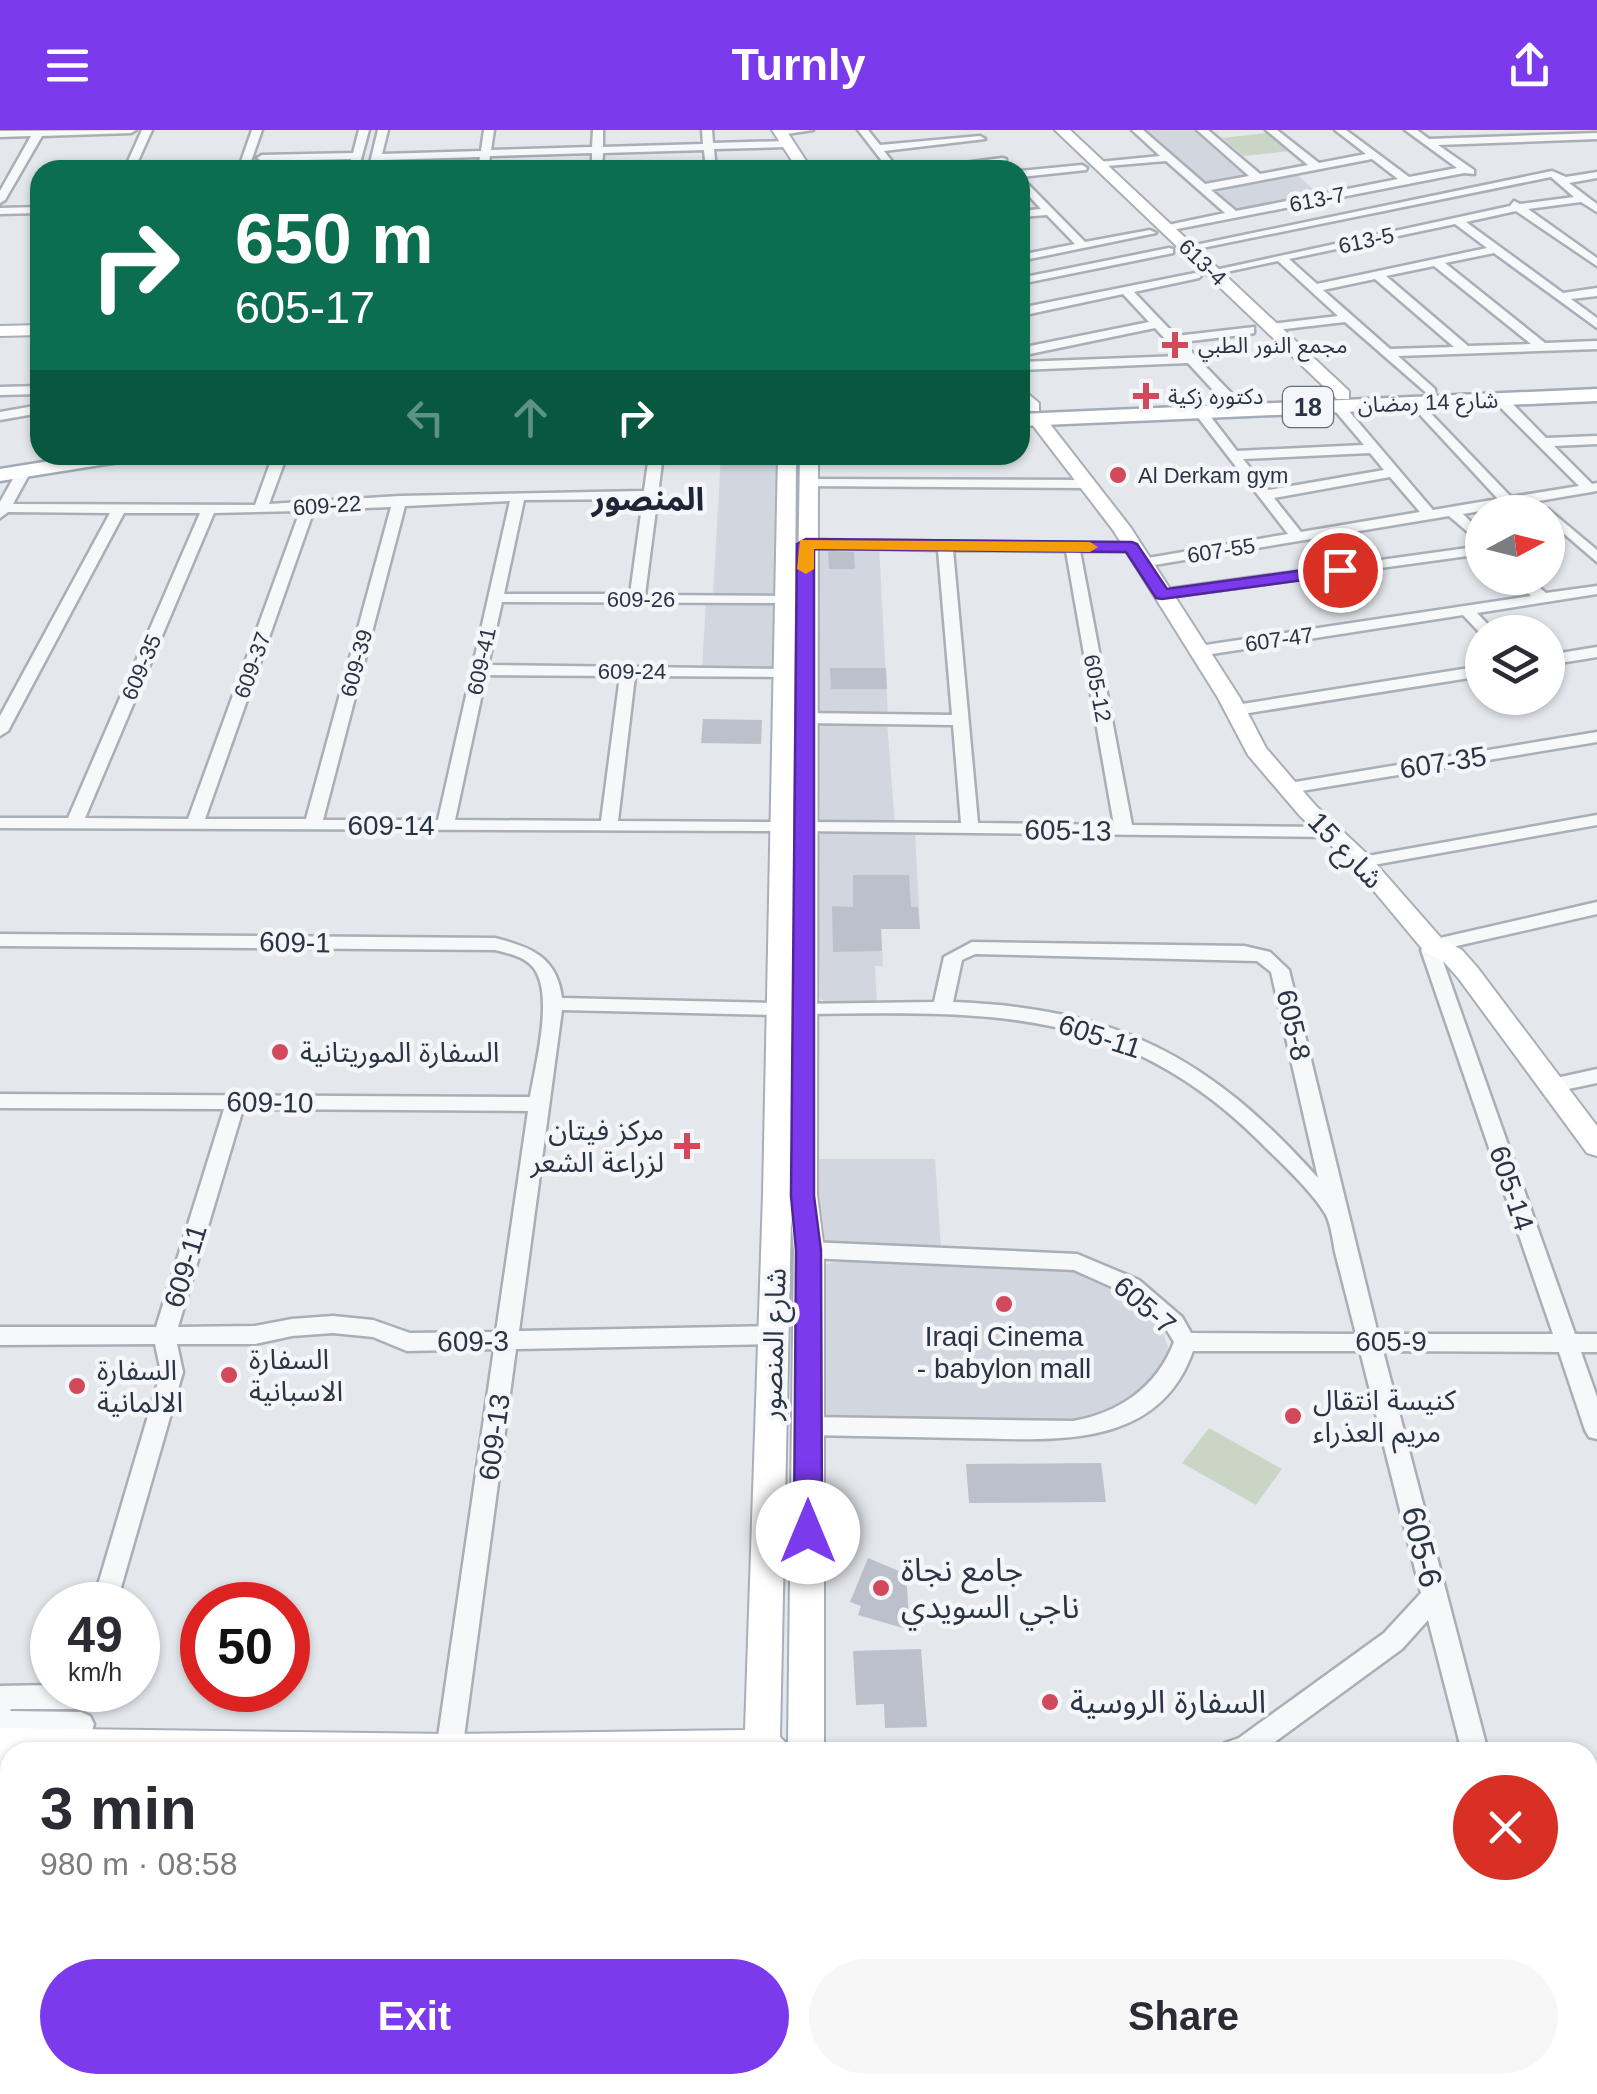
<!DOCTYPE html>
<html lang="en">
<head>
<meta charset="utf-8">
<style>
	body { margin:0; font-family:Arial,"Noto Sans Arabic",sans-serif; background:#f7f7f7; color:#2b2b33; height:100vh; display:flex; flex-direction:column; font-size:38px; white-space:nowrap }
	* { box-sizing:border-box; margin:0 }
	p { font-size:32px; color:#7c7c81 }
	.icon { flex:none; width:55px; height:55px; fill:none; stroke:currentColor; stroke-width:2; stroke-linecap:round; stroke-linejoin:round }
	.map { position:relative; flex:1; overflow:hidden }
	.panel { position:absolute; left:0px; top:1612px; width:1598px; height:352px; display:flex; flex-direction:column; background:#fff; border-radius:30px 30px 0 0; box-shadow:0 2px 8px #0004 }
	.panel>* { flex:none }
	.banner { position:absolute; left:30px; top:30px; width:1000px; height:305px; border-radius:30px; box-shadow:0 2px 8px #0004; background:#0b6e4f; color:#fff; overflow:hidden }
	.needle { width:65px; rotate:83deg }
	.controls { position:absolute; left:1465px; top:365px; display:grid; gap:20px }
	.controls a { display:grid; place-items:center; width:100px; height:100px; border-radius:50%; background:#fff; box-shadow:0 2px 8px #0004; font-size:50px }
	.speed { position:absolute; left:30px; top:1452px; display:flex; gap:20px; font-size:50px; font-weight:700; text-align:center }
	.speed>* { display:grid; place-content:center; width:130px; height:130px; border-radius:50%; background:#fff; box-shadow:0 2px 8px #0004; line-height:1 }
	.speed small { font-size:25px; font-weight:400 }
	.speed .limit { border:15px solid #d22; background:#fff; color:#111 }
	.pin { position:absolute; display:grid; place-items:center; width:85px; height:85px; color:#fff; margin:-42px; border:5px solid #fff; border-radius:50%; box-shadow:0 2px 10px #0007 }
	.me { position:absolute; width:110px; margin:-55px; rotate:0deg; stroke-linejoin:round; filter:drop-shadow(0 0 8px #0008) }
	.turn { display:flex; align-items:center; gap:35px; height:210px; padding:0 40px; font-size:45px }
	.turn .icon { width:130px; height:130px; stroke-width:2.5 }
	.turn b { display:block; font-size:70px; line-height:85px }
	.lanes { display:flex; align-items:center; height:95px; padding:0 40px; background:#0003; justify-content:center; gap:50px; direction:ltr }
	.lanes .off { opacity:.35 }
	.round { display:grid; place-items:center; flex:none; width:105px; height:105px; border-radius:52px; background:#f7f7f7 }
	.head { display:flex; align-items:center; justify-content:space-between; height:170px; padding:0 40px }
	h1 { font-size:60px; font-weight:700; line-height:75px }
	.action { display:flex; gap:20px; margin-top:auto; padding:20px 40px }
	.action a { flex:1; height:115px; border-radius:60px; background:#7c3aed; color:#fff; font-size:40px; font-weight:700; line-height:115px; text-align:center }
	.action a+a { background:#f7f7f7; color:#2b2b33 }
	header { display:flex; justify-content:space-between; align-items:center; height:130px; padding:0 40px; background:#7c3aed; color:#fff; font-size:45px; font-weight:700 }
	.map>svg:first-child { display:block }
</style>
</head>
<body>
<header><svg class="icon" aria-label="menu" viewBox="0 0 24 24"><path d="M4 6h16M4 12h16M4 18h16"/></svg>Turnly<svg class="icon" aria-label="share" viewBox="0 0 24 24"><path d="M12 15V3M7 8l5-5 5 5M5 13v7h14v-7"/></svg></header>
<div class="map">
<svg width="1597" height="1964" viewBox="0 0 1597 1964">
	<rect width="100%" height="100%" fill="#e4e7ec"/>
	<path fill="#d2d6de" d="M1143,0h54l54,46 -46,9z
		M1295,43l25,22 -83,16 -24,-18z
		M721,325h61l-3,138 -5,3h-61z
		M822,416h57l9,171 -66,-2 -5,-5 1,-163z
		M706,472h65l8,4 -4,61h-73z
		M823,592h64l8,103 -75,-3 -3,-97z
		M829,700l86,1 5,98h-39l2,37h-8l2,38h-44l-13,-5 -3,-163z
		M816,1029h119l6,89 -117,-1 -8,-10z
		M844,1129l231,11 56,23 28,27 10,31 -8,18 -40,36 -24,13 -265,5 -12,-7 1,-150z
		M822,1955h221v9h-221z"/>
	<path fill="#c9d6c5" d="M1268,3l23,18 -47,5 -22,-18z
		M1209,1298l73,41 -26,36 -74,-42z
		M375,1955h99l-1,9h-99z"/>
	<path fill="#bbc0ca" d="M828,421l26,1 1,17h-26z
		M830,538h56l1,21h-56z
		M703,589l59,1 -1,24 -60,-1z
		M853,745h56l2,32h7l2,22h-39l1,22 -49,1 -1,-46 21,1z
		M1101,1333l5,39 -137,1 -3,-39z
		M868,1428l38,16 4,56 -52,-15 3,-9 -11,-4z
		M921,1519l6,78 -42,1 -1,-24 -28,1 -3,-54z"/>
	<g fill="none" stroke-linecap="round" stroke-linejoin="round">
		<g stroke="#a9aeb7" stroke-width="5">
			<path id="street" d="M136,0l-5,3 -89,3 -37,64 -5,3v-12l31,-55 -31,1v-6z
				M142,0h10l-18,40h-10z
				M252,0h10l-14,40h-10z
				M359,0h10l-11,40h-10l3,-11 -89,2 -5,-3 5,-3 91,-2z
				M378,0h10l-6,24 99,-3 3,-21h10l-3,20 101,-3 1,-17h10v17l100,-3 -1,-14h10l1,13 74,-2 5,3 -5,3 -73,2 2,21h-10l-2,-20 -101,3 -1,17h-10v-17l-102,3 -2,14h-10l2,-13 -99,3 -3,9 -5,1 -4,-3z
				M776,0h37l-33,5z
				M858,0h10l12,15 100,-9 5,3 -101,12 15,19h-10z
				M1132,0h11l62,54 44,-8 -52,-46h11l52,44 48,-9 -42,-35h11l42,33 47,-9 -31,-24h11l63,47 48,-9 -52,-38h12l12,9 168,-6v6l-159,6 36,25v4l-10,-1 -297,58 -6,-3 2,-2 62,-13 -59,-52 -71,6v-4l4,-1 61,-6zM1372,29l26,20 -162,32 -25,-21z
				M1002,28l4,1v4l-60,7h-35z
				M1082,35l5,3 -1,2 -65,7 64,65 65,-12 6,3 -136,28v-6l55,-11 -28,-29 -27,2v-6l21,-2 -21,-23v-15z
				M1552,41l14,6 31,-5v6l-28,5 28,21v8l-16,-10 -53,7 69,49v8l-81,-55 -50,11 97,71 34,-5v8l-26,3 26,19v10l-103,-75 -49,10 100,80 52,-2v8l-199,7 37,33v6l-5,1 -85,-74 -78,9v-6l4,-1 67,-8 -60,-55 -66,14 -6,-3 304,-66 4,-5 6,3 54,-7 -23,-20 -364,74 -6,-3zM1455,94l32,24 -170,36 -28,-25zM1434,136l97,78 -63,2 -82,-70zM1375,149l79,68 -64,2 -67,-59z
				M40,77v6l-40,1v-6z
				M1169,118l4,1v4l-153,31v-6z
				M1195,143l6,3 -2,2 -65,14 42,44 78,-9v6l-4,1 -68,8 53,55v6h-10l-37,-40 -168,7v-8l161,-6 -26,-28 -135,28v-8l129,-26 -26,-28 -103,22v-8z
				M40,256v8l-40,1v-8z
				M1494,265h10l42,43 51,-2v8l-43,2 38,38 5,-1v8l-134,23 19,19v11l-33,-28 -307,51 -7,-4 7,-4 146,-25 -95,-123 6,-4 5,1 33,43 127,-6 -33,-39 11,-3 91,107 65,-11 -87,-94 -1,-3 6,-4 95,99 68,-11 -85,-85zM1370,323l14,17 -116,20 -25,-31zM1390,347l30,35 -119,20 -27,-34z
				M40,275v8l-40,7v-8z
				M273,325h14l-18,49 131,-8 244,-5 5,-36h14l-18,140 141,1 5,1v6l-289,-1 -14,63 302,4v6l-6,2 -149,-1 -17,145 164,1 6,1 3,4 -3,4 -788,-3v-10h68l132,-305h-76l-116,218 -8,5v-20l110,-203 -102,-1 -8,6v-16l19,-34 12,3 -18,33 242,1zM643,369l-13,95h-126l20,-94zM510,371l-72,319h-115l82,-314zM391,377l-85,312h-101l109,-309zM300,381l-112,308 -103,-1 129,-305zM486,545l134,1 -19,145 -146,-1z
				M807,349l280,1 7,4 -7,4 -285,-2v-6z
				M1548,379l49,41v12l-49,-42v-8h-7z
				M806,410l330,4v6l-5,1h-51l52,274 198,2 9,5 -9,5 -530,-6 -3,-4 3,-4 6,-1 155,1 -8,-98 -148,-2 -8,-5 8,-5 147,2 -14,-165 -137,-3v-6zM953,420l113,1 48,274 -136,-2z
				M1482,416v8l-320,44 -7,-4 7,-4z
				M1513,448h15l18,15 51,-7v8l-120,19 18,19h-13v3l-19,-20 -264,41 -8,-5 8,-5 332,-50z
				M1597,517v10l-49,8v-10z
				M1482,536v10l-246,39 -8,-5 8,-5z
				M1597,602v10l-308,51 -8,-5 8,-5z
				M1597,685v10l-235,42 -9,-5 9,-5z
				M1597,772v12l-158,36 136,384h22v18h-16l16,45v42l-8,-2 -4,-7 -26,-78 -176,-1 105,401h-26l-34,-132 -26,29 -141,103h-40l4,-9 14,-5 145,-105 37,-40 -61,-242h-167c-36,102 -145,88 -231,87 -52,-1 -103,-2 -154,-3l-8,-2 -4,-7 4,-7 8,-2 265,4c46,-8 84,-34 101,-79l-8,-13 -43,-37 -49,-22 -265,-12 -8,-2 -3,-6 3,-6 8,-2 268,12 62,26 43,37 9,16 165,1c-7,-27 -14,-55 -21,-82 -2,-11 -4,-27 -9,-37 -14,-24 -47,-54 -67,-74 -138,-137 -274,-129 -455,-127l-7,-2 -2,-4 2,-4 137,-2 10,-45 28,-15 272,4 26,6 19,18 89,364h175l-132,-384 6,-9zM975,824l282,7 14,11 47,206c-108,-121 -201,-170 -365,-176l9,-42z
				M0,804l495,4c36,9 62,19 67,60l216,5 9,6 -9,6 -216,-5 -43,321 254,-5 8,3 3,6 -3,6 -8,3 -257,5 -54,403 -26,-1 58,-402 -87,2 -34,-14 -40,-4 -41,3 -37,8h-78l6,28 -67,233h-24l69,-233 -6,-28 -155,1v-18h156l68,-218 -224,-1v-14l530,3c5,-31 26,-108 1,-132 -9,-9 -24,-12 -36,-15l-495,-4zM243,979l285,2 -32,221 -86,1 -37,-13 -40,-4 -41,3 -37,7 -77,1z
				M1597,939v14l-43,9 -10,-7 3,-5z
				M52,1555v5h41l-6,15 -9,4h-67l-1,2 71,1 9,4 4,8 -8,28h-20l-3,-7 2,-9 -65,-1v-49z
				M1047,1955h30l1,9h-30z
				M1288,1955h30l1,9h-30z
				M1542,1955h30l2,9h-30z"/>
		</g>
		<g stroke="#a9aeb7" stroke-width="4">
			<path id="secondary" d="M772,0h14l26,40h-14z
				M1055,0h15l279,261v8h-12z
				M40,195v10l-40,1v-10z
				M1020,257l19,16v8h-12l-7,-8z
				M1037,284l6,1 88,113 109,170 26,50 50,58 54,51 72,82 20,11 15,17 120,159v30l-10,-3 -128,-174 -15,-17 -20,-11 -70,-84 -54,-51 -52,-61 -30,-57 -105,-168 -85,-111z
				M778,325h18l-3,426 7,-426h18l-1,740 7,55v502h-814v10h-10v-34l449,6 296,-4 18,-535zM791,1087l3,33 -6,495 -8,-8z
				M0,1632h10v34h-10z
				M730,1955h40l2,9h-42z
				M774,1955h40l1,9h-42z"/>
		</g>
		<g stroke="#a3abb8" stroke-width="5">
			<path id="primary" d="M1597,259v12l-577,25v-12z
				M87,325h48l-10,6 -125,20v-12z"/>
		</g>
		<use href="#street" fill="#f7f8fa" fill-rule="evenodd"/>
		<use href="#secondary" fill="#fff" fill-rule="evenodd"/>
		<use href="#primary" fill="#fff" fill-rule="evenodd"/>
	</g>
	<path fill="#7c3aed" stroke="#51269a" stroke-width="2.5" d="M806,409l326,3 5,2 30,45 173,-24 8,5 -8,5 -178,24 -6,-1 -30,-46 -312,-3v647l7,54 1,282 -5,8 -9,3 -10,-3 -4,-8 2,-282 -5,-54 6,-652z"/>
	<path fill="#f59e0b" d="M800,410l290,2 8,5 -8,5 -276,-3v20l-8,5 -9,-5z"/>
	<g fill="#d1495b" stroke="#f4f6f9" stroke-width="4">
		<path d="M1170 200h10v10h10v10h-10v10h-10v-10h-10v-10h10z"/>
		<path d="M1141 251h10v10h10v10h-10v10h-10v-10h-10v-10h10z"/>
		<circle cx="1118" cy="345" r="10"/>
		<circle cx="280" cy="922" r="10"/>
		<path d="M682 1001h10v10h10v10h-10v10h-10v-10h-10v-10h10z"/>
		<circle cx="1004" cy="1174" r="10"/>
		<circle cx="229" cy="1245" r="10"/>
		<circle cx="77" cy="1256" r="10"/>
		<circle cx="1293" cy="1286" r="10"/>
		<circle cx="881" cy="1458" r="10"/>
		<circle cx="1050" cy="1572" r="10"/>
	</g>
	<g text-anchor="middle" stroke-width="9" stroke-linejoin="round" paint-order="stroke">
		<g font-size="22" fill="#2b3445" stroke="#f4f6f9">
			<text transform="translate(1317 69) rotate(-11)" y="8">613-7</text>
			<text transform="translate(1366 110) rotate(-12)" y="8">613-5</text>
			<text transform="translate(1203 132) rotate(44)" y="8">613-4</text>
			<text transform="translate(1428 272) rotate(-2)" y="8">شارع 14 رمضان</text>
			<text transform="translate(327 375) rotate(-4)" y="8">609-22</text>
			<text transform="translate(1221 420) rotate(-9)" y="8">607-55</text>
			<text x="641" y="477">609-26</text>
			<text transform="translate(1279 509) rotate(-8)" y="8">607-47</text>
			<text transform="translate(481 531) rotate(-78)" y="8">609-41</text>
			<text transform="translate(356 533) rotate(-75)" y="8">609-39</text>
			<text transform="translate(252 535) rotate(-70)" y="8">609-37</text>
			<text transform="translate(141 537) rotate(-67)" y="8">609-35</text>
			<text x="632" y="549">609-24</text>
			<text transform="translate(1098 558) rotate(79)" y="8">605-12</text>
		</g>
		<g font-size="22" fill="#2b3445" stroke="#f4f6f9" text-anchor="start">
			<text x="1198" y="223">مجمع النور الطبي</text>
			<text x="1168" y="274">دكتوره زكية</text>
			<text x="1138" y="353">Al Derkam gym</text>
		</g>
		<rect fill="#f4f6f9" stroke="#676e7b" stroke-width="2.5" x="1283" y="257" width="50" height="40" rx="8"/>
		<g font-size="25" font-weight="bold" fill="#2b3445">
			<text x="1308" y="286">18</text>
		</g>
		<g font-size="28" fill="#2b3445" stroke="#f4f6f9">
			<text transform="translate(1443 632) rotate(-9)" y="10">607-35</text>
			<text x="391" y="705">609-14</text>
			<text transform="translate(1068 700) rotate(1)" y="10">605-13</text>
			<text transform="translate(1346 720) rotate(46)" y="10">شارع 15</text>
			<text transform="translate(295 812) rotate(1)" y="10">609-1</text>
			<text transform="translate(1294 895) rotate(77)" y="10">605-8</text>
			<text transform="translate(1100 906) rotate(18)" y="10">605-11</text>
			<text transform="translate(270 972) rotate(1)" y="10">609-10</text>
			<text transform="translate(1512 1058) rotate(72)" y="10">605-14</text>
			<text transform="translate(185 1136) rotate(-73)" y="10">609-11</text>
			<text transform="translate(1145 1175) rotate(41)" y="10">605-7</text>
			<text transform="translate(473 1211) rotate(-1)" y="10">609-3</text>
			<text x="1391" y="1221">605-9</text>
			<text transform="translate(773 1214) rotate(-88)" y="10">شارع المنصور</text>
			<text transform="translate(494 1307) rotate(-82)" y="10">609-13</text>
		</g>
		<g font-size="28" fill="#2b3445" stroke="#f4f6f9" text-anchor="start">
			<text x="300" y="932">السفارة الموريتانية</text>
			<text x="664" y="1010" text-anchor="end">مركز فيتان<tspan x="664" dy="32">لزراعة الشعر</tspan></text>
			<text x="1004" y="1216" text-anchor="middle">Iraqi Cinema<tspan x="1004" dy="32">- babylon mall</tspan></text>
			<text x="249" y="1239">السفارة<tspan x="249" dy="32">الاسبانية</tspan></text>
			<text x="97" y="1250">السفارة<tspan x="97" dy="32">الالمانية</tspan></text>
			<text x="1313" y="1280">كنيسة انتقال<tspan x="1313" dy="32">مريم العذراء</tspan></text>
		</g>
		<g font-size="32" font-weight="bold" fill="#1d2536" stroke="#f4f6f9">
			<text x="648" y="380">المنصور</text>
		</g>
		<g font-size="32" fill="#2b3445" stroke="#f4f6f9">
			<text transform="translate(1422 1417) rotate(76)" y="11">605-6</text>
		</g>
		<g font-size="32" fill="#2b3445" stroke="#f4f6f9" text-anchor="start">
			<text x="901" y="1451">جامع نجاة<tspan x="901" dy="37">ناجي السويدي</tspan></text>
			<text x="1070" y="1583">السفارة الروسية</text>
		</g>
	</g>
</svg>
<div class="controls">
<a><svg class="needle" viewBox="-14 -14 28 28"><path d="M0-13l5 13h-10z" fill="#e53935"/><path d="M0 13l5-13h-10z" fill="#7c7c81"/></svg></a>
<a><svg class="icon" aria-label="layers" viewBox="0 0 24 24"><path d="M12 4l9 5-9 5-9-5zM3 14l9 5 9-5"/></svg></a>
</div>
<div class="speed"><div>49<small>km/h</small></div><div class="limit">50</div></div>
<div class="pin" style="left:1340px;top:440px;background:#d93025"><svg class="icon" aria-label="arrive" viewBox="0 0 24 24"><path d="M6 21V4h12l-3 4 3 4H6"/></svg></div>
<svg class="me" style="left:808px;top:1402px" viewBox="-20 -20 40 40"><circle r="19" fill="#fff"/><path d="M0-13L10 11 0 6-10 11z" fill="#7c3aed"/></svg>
<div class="banner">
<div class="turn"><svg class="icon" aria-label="right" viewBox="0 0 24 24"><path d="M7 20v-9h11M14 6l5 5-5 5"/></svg><div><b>650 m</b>605-17</div></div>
<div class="lanes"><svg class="icon off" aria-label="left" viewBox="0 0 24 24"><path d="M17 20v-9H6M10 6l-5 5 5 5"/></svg><svg class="icon off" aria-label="ahead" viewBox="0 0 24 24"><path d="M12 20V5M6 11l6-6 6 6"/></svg><svg class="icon" aria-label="right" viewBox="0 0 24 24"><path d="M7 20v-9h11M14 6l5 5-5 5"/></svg></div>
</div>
<section class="panel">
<div class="head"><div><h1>3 min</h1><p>980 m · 08:58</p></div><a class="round" style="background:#d93025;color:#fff"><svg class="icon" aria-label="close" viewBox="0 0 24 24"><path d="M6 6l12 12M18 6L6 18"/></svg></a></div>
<div class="action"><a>Exit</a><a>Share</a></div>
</section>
</div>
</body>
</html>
